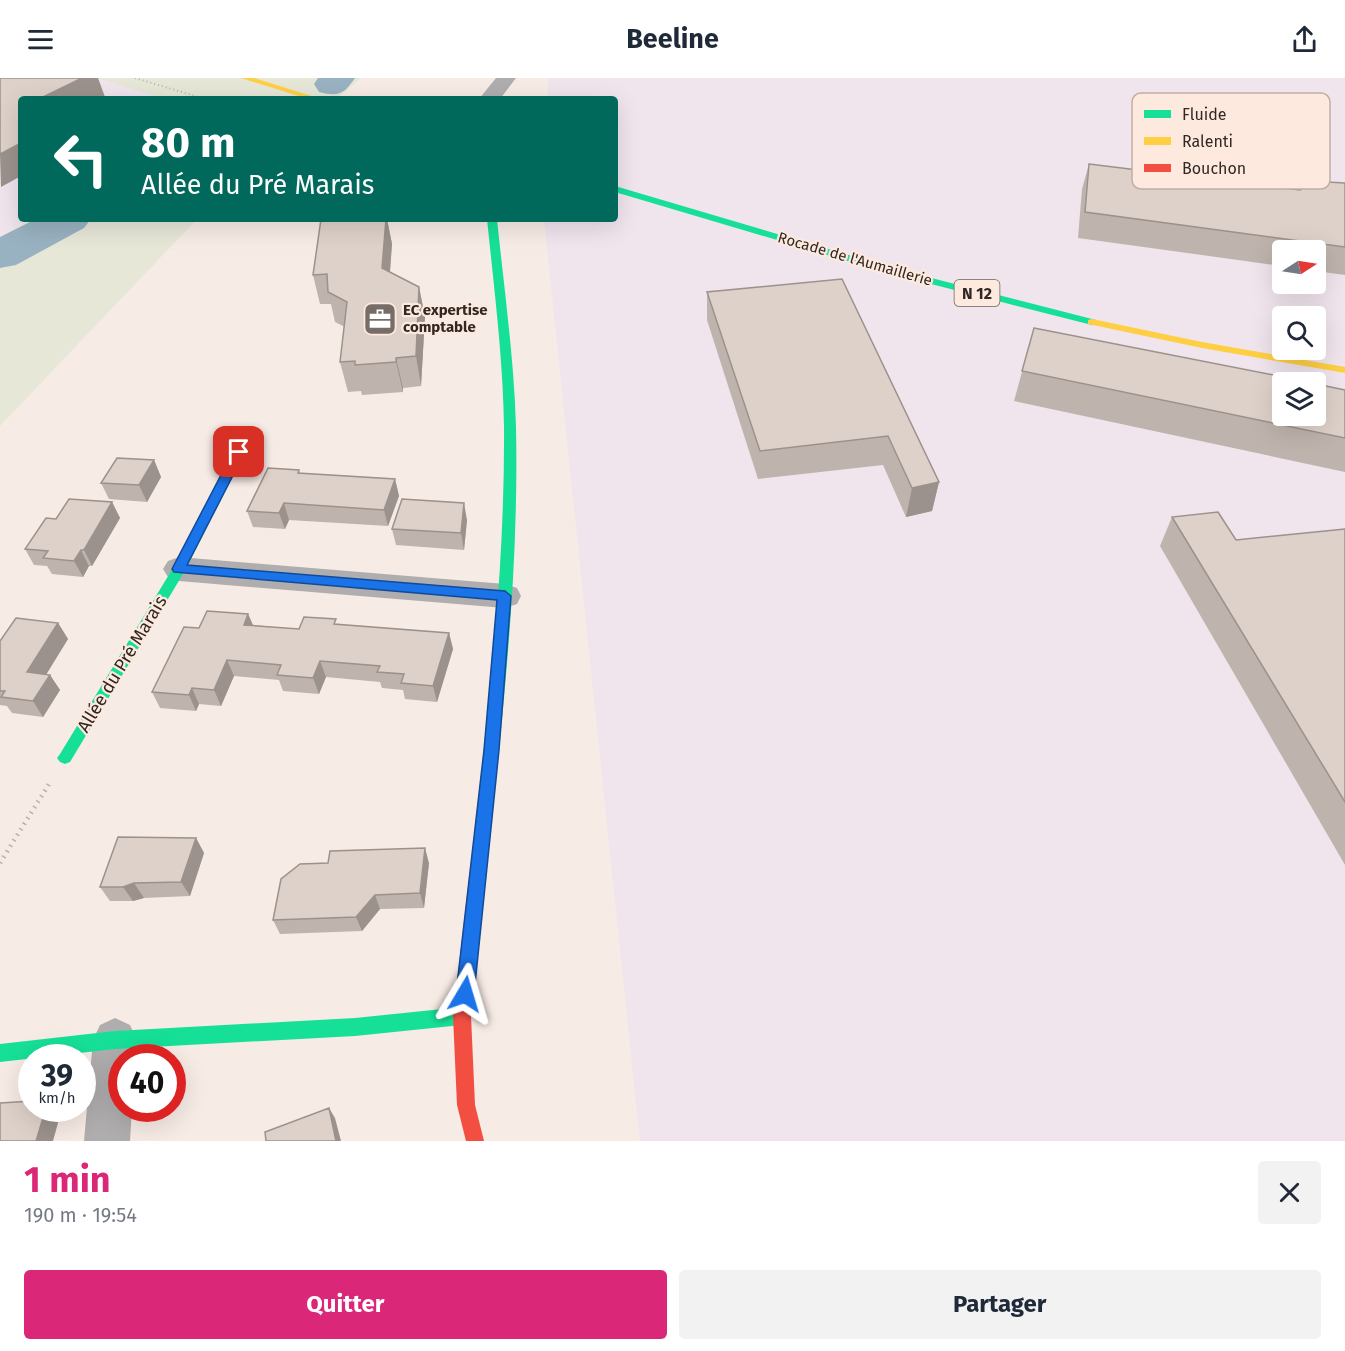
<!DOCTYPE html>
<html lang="fr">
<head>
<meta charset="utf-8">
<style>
	body { margin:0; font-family:"Fira Sans",sans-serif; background:#f2f2f3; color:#1f2937; height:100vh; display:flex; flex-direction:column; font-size:22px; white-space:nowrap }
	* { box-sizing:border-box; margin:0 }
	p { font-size:20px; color:#747a83 }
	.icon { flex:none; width:33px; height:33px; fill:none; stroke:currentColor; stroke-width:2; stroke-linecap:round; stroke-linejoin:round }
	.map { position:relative; height:1063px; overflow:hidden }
	.side { display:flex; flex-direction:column; background:#fff; flex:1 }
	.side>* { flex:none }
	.top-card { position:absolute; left:18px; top:18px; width:600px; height:126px; border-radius:6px; box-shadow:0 6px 24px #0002; background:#00695c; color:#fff; overflow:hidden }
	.needle { width:39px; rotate:78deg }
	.fabs { position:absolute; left:1272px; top:162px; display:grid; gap:12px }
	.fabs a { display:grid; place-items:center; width:54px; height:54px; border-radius:6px; background:#fff; box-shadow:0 6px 24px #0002; font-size:30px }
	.speed { position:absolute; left:18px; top:966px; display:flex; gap:12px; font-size:30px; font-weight:700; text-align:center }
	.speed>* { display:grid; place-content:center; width:78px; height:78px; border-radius:50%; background:#fff; box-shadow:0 6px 24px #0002; line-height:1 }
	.speed small { font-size:15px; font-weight:400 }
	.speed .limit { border:9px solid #d22; background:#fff; color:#111 }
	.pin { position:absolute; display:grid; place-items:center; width:51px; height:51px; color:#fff; margin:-26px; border-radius:12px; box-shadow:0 3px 9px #0006 }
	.me { position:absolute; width:66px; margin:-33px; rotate:7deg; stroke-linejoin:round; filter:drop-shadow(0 0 4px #0008) }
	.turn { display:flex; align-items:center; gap:21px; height:126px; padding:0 24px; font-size:27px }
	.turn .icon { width:78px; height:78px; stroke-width:2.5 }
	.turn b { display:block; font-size:42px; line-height:51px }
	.round { display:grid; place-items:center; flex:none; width:63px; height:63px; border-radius:6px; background:#f2f2f3 }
	.summary { display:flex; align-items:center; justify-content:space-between; height:102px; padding:0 24px }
	h1 { font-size:36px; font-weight:700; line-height:45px; color:#db2777 }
	.action { display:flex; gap:12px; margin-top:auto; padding:12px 24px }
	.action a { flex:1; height:69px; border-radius:6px; background:#db2777; color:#fff; font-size:24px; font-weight:700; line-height:69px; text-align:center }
	.action a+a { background:#f2f2f3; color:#1f2937 }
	header { display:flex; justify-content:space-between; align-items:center; height:78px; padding:0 24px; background:#fff; font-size:27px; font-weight:700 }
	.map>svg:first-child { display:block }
</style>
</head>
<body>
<header><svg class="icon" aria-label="menu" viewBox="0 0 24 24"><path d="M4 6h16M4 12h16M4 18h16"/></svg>Beeline<svg class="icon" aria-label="share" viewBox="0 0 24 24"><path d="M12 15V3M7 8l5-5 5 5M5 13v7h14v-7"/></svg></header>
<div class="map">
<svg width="1345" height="1063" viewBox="0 0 1345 1063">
	<rect width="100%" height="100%" fill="#f7ebe5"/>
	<path fill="#f0e4ed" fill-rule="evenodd" d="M0,0h97l67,21h-143v120h12l-33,18z
		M549,0h796v1063h-705l-96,-922h71v-120h-68zM1282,172h34v34h-34zM1282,238h34v34h-34zM1282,304h34v34h-34z"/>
	<path fill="#e6e7d7" d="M97,0h264l-25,21h-172z
		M33,141h164l-197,207v-189z"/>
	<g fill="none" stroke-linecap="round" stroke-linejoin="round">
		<path fill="#99b2c1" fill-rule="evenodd" d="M318,0h37c-11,16 -16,19 -36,14l-5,-8z
			M36,141h55l-7,9 -68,37 -16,3v-31z"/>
		<path stroke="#b7b2b0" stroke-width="2" stroke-dasharray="1 3" stroke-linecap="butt" d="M135,0l70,21"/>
		<path stroke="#b7b2b0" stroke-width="4.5" stroke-dasharray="1.5 5" stroke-linecap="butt" d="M0,785l49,-79"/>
		<path fill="#b0adae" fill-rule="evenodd" d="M496,0h20l-16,21h-21z
			M179,479l326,27 12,4 4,8 -4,8 -12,4 -326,-27 -11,-4 -5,-8 5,-8z
			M115,940l15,7 7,15 -1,18h-14v50h10l-2,33h-46l9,-101 7,-15z"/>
		<path fill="#16e098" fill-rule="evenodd" d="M615,108l281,83 200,51 1,2 -5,3 -204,-52 -273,-81z
			M487,141h10c7,69 17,138 19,208 3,139 -12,279 -27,417l-2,5 -6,2 -6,-2 -2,-5c16,-138 32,-277 31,-417 -1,-69 -10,-139 -17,-208z
			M249,350l6,4 -69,137 -116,193 -5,2 -5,-2 -3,-4 3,-4 113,-186 70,-136z
			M462,929l6,3 3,6 -3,6 -6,3 -107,11 -240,13 -115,13v-18l115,-13 240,-13z"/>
		<path fill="#ffcf43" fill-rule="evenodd" d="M241,0h13l67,21h-13z
			M1092,241l110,23 143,25v6l-143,-25 -114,-24v-4z"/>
		<path fill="#f24e42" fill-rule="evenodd" d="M481,759l6,2 2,5 -18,172 4,89 9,36h-18l-9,-36 -4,-89 20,-172 2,-5z"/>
	</g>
	<path fill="#bfb4ad" d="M1089,86l211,26 27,-8 18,1v92l-29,-4v-21h-34v16l-204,-28 4,-49z
		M321,141h66l5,25 -2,28 29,15 6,30 -4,69 -18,2v4l-41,3 -1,-4 -13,1 -8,-30 5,-35 -10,-5 -4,-18h-11l-7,-29z
		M842,201l97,203 -7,29 -26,6 -23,-52 -125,14 -51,-159v-28z
		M1034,250l311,62v82l-331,-71z
		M154,382l7,17 -14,25 -38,-3 -8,-16z
		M299,392l1,3 95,6 4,17 -11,30 -99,-6 -4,9 -32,-2 -6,-16z
		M112,424l8,16 -28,48h-3l-6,11 -31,-3 -5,-8 -13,-1 -9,-16 31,-30z
		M1172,439l64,23 109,-11v336l-185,-319z
		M467,442l-3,30 -68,-5 -4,-16z
		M248,536l5,11 46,4 39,-4 111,8 4,16 -16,53 -32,-3 -2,-9 -21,-2 -2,-6 -54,-5 -7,17 -36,-3 -4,-11 -45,-4 -13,30 -22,-2 -3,7 -36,-3 -8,-16 47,-64z
		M58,545l10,16 -22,35 4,1 10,15 -17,27 -31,-4 -5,-7 -7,-1v-64z
		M196,760l8,15 -14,43 -46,2 -11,3h-23l-10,-14z
		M429,785l-5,45 -44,1 -18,22 -82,3 -7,-14z"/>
	<path fill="#9b928d" d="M82,0h16l7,19 -4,2h-62z
		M21,65v33l-20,11 -1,-33z
		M386,141h1l5,25 -4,53 -6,-29z
		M419,209l6,30 -4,69 -5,-30z
		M396,280l7,30v4l-7,-30z
		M154,382l7,17 -14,25 -8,-17z
		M395,401l4,17 -11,30 -4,-16z
		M939,404l-7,29 -26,6 6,-29z
		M112,424l8,16 -28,48 -8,-16z
		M284,425l5,17 -4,9 -6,-16z
		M464,425l3,17 -3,30 -3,-17z
		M81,472l8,16 -6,11 -9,-16z
		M248,536l7,16 -11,-5z
		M58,545l10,16 -30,49 -11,-16z
		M449,555l4,16 -16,53 -4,-16z
		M227,582l7,16 -13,30 -7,-16z
		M320,583l6,16 -7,17 -6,-16z
		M50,597l10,15 -17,27 -10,-16z
		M192,610l7,16 -3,7 -7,-16z
		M196,760l8,15 -14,43 -9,-14z
		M425,770l4,15 -5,45 -4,-15z
		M134,805l10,15 -11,3 -10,-14z
		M375,817l5,14 -18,22 -6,-14z
		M46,1030h11l4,4 -8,29h-17z
		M329,1030l6,10 6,23h-5z"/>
	<path fill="#ded1c9" stroke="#9b928d" stroke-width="1.5" d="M0,0h82l-43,21h-18v44l-21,11z
		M1089,86l211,26 19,-12 8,4 18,1v64l-260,-35z
		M321,141h65l-4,49 37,19 -3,69 -20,2v4l-41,3v-4l-15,1 7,-60 -19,-10 -1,-18 -14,1z
		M842,201l97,203 -27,6 -24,-52 -128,15 -53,-159z
		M1034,250l275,54h-27v34h34v-32l29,6v48l-323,-67z
		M117,380l37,2 -15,25 -38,-2z
		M268,390l31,2 -1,3 97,6 -11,31 -100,-7 -5,10 -32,-2z
		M69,421l43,3 -28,48h-3l-7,11 -31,-3 5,-7 -23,-2 21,-31 10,1z
		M402,421l62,4 -3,30 -69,-4z
		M1218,434l18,28 109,-11v273l-173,-285z
		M207,533l41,3 -4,11 55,4 5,-12 32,2 -2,5 115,9 -16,53 -32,-3 3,-9 -27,-2 3,-6 -60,-5 -7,17 -36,-3 4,-10 -54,-5 -13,30 -22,-2 -3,7 -37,-3 32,-65 15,1z
		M16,540l42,5 -31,49 23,3 -17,26 -32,-4 4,-6h-5v-50z
		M118,759l78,1 -15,44 -47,1 -11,4h-23z
		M425,770l-5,45 -45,2 -19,22 -83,3 8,-41 19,-15 28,-1 2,-12z
		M32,1023v7h14l-10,33h-36v-38z
		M329,1030l7,33h-70l-1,-9z"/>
	<path fill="#1a73e8" stroke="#114b97" stroke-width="1.5" d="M239,370l6,4 -58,113 318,26 6,5 -12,154 -25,244 -3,6 -6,2 -7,-2 -2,-6 28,-244 13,-150 -323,-28 -2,-3 61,-117z"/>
	<defs>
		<g id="office-square" transform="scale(1.725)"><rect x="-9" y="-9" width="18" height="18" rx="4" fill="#766c68" stroke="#fee9de"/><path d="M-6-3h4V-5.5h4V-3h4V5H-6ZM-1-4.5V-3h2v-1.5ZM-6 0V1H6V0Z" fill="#fff"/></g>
	</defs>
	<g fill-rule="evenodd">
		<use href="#office-square" x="380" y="241"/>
	</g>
	<g text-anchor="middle" stroke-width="4.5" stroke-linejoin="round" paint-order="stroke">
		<g font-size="15" fill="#302824" stroke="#fee9de">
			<text transform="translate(855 181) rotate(16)" y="5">Rocade de l'Aumaillerie</text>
		</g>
		<g font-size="15" font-weight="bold" fill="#302824" stroke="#fee9de" text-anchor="start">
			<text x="403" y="237">EC expertise<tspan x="403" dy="17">comptable</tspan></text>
		</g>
		<rect fill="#fee9de" stroke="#6e625c" stroke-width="1.5" x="954.5" y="202" width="45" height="26" rx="4.5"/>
		<g font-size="16" font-weight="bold" fill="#302824">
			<text x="977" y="221">N 12</text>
		</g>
		<g font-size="18" fill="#302824" stroke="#fee9de">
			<text transform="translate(122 586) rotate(-59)" y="6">Allée du Pré Marais</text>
		</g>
	</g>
	<rect x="1132" y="15" width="198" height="96" rx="9" fill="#fee9de" stroke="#c0afa6" stroke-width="1.5"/>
	<rect x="1144" y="32" width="27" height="8" fill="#16e098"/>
	<rect x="1144" y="59" width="27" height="8" fill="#ffcf43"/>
	<rect x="1144" y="86" width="27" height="8" fill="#f24e42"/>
	<g font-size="16" fill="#302824">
		<text x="1182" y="42">Fluide</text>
		<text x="1182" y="69">Ralenti</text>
		<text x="1182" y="96">Bouchon</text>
	</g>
</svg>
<div class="fabs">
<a><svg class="needle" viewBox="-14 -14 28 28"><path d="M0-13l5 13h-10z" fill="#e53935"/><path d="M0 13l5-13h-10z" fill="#747a83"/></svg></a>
<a><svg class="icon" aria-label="search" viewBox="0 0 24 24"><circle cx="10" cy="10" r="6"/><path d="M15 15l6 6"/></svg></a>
<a><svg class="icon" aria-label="layers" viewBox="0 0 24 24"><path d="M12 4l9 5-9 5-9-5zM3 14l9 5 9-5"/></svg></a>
</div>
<div class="speed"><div>39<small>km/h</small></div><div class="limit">40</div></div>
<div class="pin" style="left:239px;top:374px;background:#d93025"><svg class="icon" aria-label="arrive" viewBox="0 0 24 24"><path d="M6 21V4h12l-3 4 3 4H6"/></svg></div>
<svg class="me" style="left:465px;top:916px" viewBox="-20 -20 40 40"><path d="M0-17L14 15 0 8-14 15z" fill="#1a73e8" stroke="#fff" stroke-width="4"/></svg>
<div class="top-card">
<div class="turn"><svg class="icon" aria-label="left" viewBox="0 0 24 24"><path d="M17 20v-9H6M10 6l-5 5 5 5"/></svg><div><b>80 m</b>Allée du Pré Marais</div></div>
</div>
</div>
<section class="side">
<div class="summary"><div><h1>1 min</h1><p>190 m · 19:54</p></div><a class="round"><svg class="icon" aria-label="close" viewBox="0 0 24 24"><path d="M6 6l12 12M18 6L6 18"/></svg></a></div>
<div class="action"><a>Quitter</a><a>Partager</a></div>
</section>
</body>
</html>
